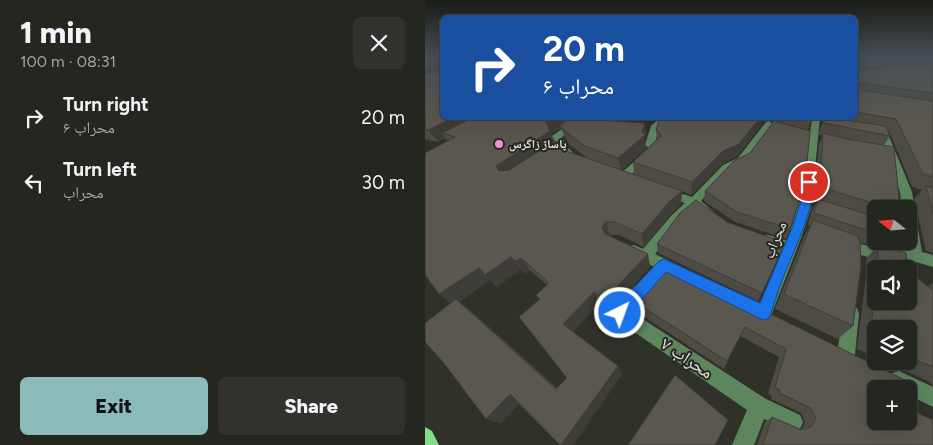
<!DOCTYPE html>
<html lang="en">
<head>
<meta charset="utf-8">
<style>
	body { margin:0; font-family:Figtree,"Noto Naskh Arabic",sans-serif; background:#30322d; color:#f1f3f6; height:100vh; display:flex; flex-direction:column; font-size:19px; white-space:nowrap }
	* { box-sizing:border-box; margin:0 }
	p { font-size:16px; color:#a3a5a5 }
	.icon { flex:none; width:28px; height:28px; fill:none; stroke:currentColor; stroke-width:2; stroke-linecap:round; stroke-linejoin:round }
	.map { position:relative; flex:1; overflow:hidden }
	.panel { display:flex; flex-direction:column; background:#242620; width:425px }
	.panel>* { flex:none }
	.guide { position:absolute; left:15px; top:15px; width:418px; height:105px; border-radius:8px; box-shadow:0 5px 20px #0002,0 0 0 1px #41433e; background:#1a4fa0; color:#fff; overflow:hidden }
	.needle { width:32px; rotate:287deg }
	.fabs { position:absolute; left:442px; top:200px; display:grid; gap:10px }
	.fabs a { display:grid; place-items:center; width:50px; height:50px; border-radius:8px; background:#242620; box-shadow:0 5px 20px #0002,0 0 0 1px #41433e; font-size:25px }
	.pin { position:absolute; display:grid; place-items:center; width:42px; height:42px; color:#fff; margin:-21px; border:2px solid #fff; border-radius:50%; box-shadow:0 1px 5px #0007 }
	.me { position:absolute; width:55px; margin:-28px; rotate:42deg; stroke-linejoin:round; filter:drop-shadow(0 0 4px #0008) }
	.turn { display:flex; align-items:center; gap:18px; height:105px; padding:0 20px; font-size:22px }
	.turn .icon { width:65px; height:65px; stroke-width:2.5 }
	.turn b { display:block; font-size:35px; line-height:42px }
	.round { display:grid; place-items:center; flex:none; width:52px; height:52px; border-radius:8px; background:#30322d }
	.summary { display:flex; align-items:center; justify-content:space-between; height:85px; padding:0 20px }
	h1 { font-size:30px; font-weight:800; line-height:38px }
	.primary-button { display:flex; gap:10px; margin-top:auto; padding:10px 20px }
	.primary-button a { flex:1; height:58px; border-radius:8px; background:#8bbbb9; color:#111; font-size:20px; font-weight:800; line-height:58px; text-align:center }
	.primary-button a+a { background:#30322d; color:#f1f3f6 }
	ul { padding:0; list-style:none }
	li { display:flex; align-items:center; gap:15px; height:65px; padding:0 20px }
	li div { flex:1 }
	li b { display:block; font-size:19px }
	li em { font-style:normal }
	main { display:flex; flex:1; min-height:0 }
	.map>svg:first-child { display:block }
</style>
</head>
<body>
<main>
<section class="panel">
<div class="summary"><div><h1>1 min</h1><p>100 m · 08:31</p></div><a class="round"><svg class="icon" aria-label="close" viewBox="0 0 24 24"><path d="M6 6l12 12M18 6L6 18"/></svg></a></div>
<ul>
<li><svg class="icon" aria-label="right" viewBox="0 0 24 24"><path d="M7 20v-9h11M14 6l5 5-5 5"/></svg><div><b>Turn right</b><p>محراب ۶</p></div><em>20 m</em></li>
<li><svg class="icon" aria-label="left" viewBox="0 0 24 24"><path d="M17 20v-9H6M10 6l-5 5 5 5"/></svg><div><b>Turn left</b><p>محراب</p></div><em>30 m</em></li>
</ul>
<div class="primary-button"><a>Exit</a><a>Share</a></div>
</section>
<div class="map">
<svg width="508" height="445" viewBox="0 0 508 445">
	<rect width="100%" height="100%" fill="#30322a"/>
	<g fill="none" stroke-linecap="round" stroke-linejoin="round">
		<path fill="#5d865f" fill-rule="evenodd" d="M153,118h9l-25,19 6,11 11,10 -5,3 -13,-9 -9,-16z
			M235,118h8l-9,9 -4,17 5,3 -34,33h-8l-1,-2 1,-2 31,-28 -4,-3 6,-19z
			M387,118h8l-9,90 -10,30 -29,75 -2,5 -6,3 -6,-3 -2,-5 27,-62 -20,-7 -2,-4 2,-4 5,-1 19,6 1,-3 14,-44z
			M344,121l4,3 -27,38 -15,7 -30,32 13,11 -2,3h-8l-10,-7 -15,14 -24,32 27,13 2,4 -2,4 -5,2 -5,-2 -43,-20 -2,-4 2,-4 5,-2 9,4 28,-33 14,-13 -22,-7 -2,-3 2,-3 4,-1 25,8 31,-32 15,-7 28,-36z
			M452,130l11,4 24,58 10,60 11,3v12l-17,-5 -24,2 -52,-15 -2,-4 2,-4 5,-1 47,12 16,-1 1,-42h-7l-2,-17 -20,-56 -7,-3z
			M217,282l5,2 3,5 -18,23 134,87 34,16 3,7 -3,7 -7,3 -29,-13 -10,26h-22l15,-35 -133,-92 -2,-5c5,-11 19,-27 30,-31z
			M426,306l6,2 2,6 -4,40 -3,6 -6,3 -6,-3 -3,-6 6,-40 2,-6z
			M474,371l34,16v20l-24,-12v-6h-13l-4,-2 -2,-7 2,-7z"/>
		<path fill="#84db8a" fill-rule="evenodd" d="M0,427l7,4 7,14h-14z"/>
	</g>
	<path fill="#4d4b44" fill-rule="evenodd" d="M0,57h18v61h174l-4,3 32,2 1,12 -1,4 1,9 -24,22 12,4 -1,-12 24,-23 -1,-9 4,-12h152l-4,12 -18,99 -4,10 -51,-17 -31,-21 1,-10 45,-38 24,-31 -12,-4 -2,9 -23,29 -15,8 -31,31 -9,-4 -1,13 -11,11 -26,32 -25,-12h-9l-1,1 41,31 -37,40 -2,5 -12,-9 -26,29 49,42 -49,71h-13l-41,-41 -18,19 -15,-4 -35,-116 -4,-162 -2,-3 -7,4 -13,-3zM136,128l4,9 4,7 18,14 -18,-6 -15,-11 -3,-7zM96,269l4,5 5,-4 17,15 -11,10 3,5 28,78 -10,10 -87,-78 -11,-8 31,-22 7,7z
		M430,57h78v4l-2,4h2v188l-7,-2 -12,-52 8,-9 -10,-3 -23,-56h-1l2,5 -6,9 16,64h-24v32h24l-8,8 -15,-3 31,23h-32v32l52,-15 5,-3v103l-5,-5 -44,-20h25v-32h-33v29l-19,-9 10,-80 -1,-10 11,-13 -17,-3 -7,83 -15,13 -63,-30 29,-72 6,-11 -2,-1 4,-15 6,-10 -4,-1 5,-55 4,-9h-4l1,-7 4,-8 -2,-1 -1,-1h34zM441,65l3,2 4,2 -9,1z
		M302,222l58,21 -27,58 -100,-48 -1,-9z
		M240,262l250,150 18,33h-176l8,-23 7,-5 29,13 4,-7 -4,-10 -30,-14 1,-3 -4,-3 11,-36 -39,-21 -16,33 -89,-58 -3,-11z"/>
	<path fill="#3e3d37" d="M442,62l-4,11 -8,1 3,-11z
		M5,65l7,10 -12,3v-12z
		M28,118h31l-42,15 3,5 -7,4 -10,-12z
		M128,118h23l-16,7 1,3 -10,6 3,9 -50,37 -8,-14 50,-44z
		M176,118h16l-17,15 -2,-13z
		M335,118h2l-2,9 -23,29 -15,8 -31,31 1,-13 31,-31z
		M220,123l1,12 -1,4 1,9 -25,23 -3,-13z
		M257,191l-1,13 -11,11 -26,32 -2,-13 27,-32z
		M181,222l4,13 -4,5 -4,-13z
		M223,254l2,13 -37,40 -2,5 -5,-11 2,-5z
		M86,257l10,12 -24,18 -7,-7 -31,22 11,8 95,86 -9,-7 -102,-83 -15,-12 40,-26z
		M96,258l9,12 -5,4 -9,-13z
		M169,292l5,11 -28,31 -8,-10z
		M193,366l4,8 -49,71h-12z
		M85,394l13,6 -22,23 -15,-4z"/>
	<path fill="#59574f" stroke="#3e3d37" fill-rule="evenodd" d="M0,57h18v61h10l-25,12 -3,-1v-55l13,-2v-6l-8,-1 -5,1z
		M430,57h4l8,5 -9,1v5l2,2 73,-5v28l-72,-10 -3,2 1,5 74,11v76l-10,-3 -27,-55 -41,-7z
		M449,57h59l-51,4z
		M47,118h81l-7,4 4,9 -54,35 3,5 10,-1 46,-29 14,11 113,39 -13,11 -27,32 -27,-12h-9l-4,5 3,7 43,20 -40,42 -2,5 -12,-9 -31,32 55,42 -57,79h-1l-50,-51 -24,25 -43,-57 -18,-20v-19l31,-24 100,90 11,-11 -48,-61 21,-18 -4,-4 13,-12 -28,-25 -5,3 -5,-4 -26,18 -6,-7 -40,26 -14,-19v-122l30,-16 -13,-4z
		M145,118h31l-3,2 47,3 -3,9 3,3 -27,23 -33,-12 -20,-15 -5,-6z
		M235,118h100l-21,26 -16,7 -31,31 -59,-20 28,-26 -1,-3 -4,-3z
		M400,118h6l55,8 4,10 -66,-13z
		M349,121l36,10 -5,53 -15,45 -53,-17 -32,-21 29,-30 16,-8z
		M398,133l24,6 47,8 6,62h-14v-2l-66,-20z
		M501,186l7,2v25z
		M393,199l58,18v16l-10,-3 -52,-17z
		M271,200l31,22 58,21 -23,50 -105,-49 23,-31z
		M388,220l45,16 2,7 1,23 -8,60 -69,-32z
		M452,246l29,7 2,16h-31l1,-12z
		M240,262l248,122 2,28 18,8v25h-170l9,-28 30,13 9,-3 5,-9 -5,-10 -32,-15 1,-3 -5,-3 11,-38 -41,-22 -18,34 -95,-61zM451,389h33v32h-33z
		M484,271l22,18 2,-2v80l-24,-10v-28h-33v13l-6,-2 6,-63v24h33z
		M250,375l53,45 -13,25h-87z"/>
	<linearGradient id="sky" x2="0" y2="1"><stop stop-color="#1a1c17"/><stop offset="0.48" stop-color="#484f55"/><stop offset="1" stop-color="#484f55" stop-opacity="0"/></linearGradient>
	<rect width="508" height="119" fill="url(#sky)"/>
	<path fill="#1a73e8" stroke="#114b97" d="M381,179h3l5,3c-2,35 -20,66 -32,99 -5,12 -8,25 -13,37l-5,2 -5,-2 -93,-46 -41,46 -5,2 -5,-2 -2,-5 2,-5 44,-47 5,-2 96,44 32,-75 11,-33z"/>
	<circle fill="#f790ce" stroke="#262821" stroke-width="2" cx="74" cy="144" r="5"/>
	<g text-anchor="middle" stroke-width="4" stroke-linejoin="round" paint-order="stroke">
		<g font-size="12" font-weight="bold" fill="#e1e2dd" stroke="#262821" text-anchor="start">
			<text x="84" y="148">پاساژ زاگرس</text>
		</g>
		<g font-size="15" fill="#e1e2dd" stroke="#262821">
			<text transform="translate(350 240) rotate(-68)" y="5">محراب</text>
		</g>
		<g font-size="18" fill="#e1e2dd" stroke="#262821">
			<text transform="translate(262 358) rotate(34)" y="6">محراب ۷</text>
		</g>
	</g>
</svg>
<div class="fabs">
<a><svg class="needle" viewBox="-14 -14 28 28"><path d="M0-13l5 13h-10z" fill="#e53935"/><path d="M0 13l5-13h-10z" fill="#a3a5a5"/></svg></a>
<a><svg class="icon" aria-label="sound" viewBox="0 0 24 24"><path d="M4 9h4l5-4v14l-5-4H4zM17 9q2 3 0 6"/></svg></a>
<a><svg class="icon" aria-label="layers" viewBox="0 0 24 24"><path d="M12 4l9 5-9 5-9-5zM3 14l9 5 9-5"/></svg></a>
<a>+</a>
</div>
<div class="pin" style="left:384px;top:182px;background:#d93025"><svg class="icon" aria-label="arrive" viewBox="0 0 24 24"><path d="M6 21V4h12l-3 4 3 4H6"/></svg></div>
<svg class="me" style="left:195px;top:313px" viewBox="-20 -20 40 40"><circle r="17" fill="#1a73e8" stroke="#fff" stroke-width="3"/><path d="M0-11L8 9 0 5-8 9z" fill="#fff"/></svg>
<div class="guide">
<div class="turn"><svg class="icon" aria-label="right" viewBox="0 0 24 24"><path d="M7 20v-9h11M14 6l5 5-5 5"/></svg><div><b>20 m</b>محراب ۶</div></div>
</div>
</div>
</main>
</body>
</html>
